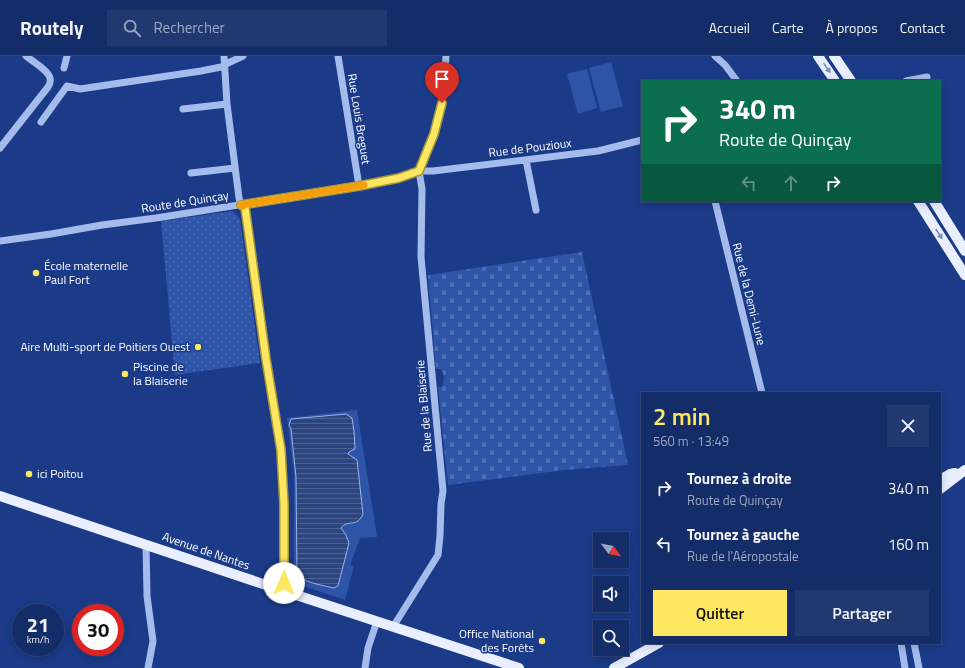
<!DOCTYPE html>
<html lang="fr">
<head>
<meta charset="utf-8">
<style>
	body { margin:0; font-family:"Titillium Web",sans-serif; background:#213870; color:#f1f3f6; height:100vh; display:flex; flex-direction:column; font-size:15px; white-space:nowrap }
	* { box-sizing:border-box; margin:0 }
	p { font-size:13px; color:#9da7c0 }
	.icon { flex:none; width:22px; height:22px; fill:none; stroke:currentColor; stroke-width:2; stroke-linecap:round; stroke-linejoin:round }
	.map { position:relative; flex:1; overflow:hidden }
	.drawer { position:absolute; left:641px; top:336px; width:300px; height:252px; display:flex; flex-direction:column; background:#142c67; border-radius:0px; box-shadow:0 2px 10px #0003,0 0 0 1px #33487b }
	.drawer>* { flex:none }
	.top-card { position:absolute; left:641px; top:24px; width:300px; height:122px; border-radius:0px; box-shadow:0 2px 10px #0003,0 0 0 1px #33487b; background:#0b6e4f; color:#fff; overflow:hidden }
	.needle { width:26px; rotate:122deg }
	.tools { position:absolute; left:593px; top:476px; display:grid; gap:8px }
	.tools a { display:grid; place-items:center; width:36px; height:36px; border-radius:0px; background:#142c67; box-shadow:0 2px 10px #0003,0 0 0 1px #33487b; font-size:20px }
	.speed { position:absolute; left:12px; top:548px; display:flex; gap:8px; font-size:20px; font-weight:700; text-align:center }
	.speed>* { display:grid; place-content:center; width:52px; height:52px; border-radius:50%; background:#142c67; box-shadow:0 2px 10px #0003,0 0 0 1px #33487b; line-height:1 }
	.speed small { font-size:10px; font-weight:400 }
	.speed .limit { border:6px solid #d22; background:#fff; color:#111 }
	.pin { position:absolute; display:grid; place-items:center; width:34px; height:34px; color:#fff; margin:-41px -17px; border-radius:50% 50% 50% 0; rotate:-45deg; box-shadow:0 0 4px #0007 }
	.pin .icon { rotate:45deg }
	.me { position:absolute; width:44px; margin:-22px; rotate:1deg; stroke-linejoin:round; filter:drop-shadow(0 0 3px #0008) }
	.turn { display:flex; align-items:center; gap:14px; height:84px; padding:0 12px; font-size:18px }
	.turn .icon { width:52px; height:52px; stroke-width:2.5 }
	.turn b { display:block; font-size:28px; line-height:34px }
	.lanes { display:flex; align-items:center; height:38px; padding:0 12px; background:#0003; justify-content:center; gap:20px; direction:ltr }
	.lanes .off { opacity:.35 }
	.round { display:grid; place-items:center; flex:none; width:42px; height:42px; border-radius:0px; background:#213870 }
	.headline { display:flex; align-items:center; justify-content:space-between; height:68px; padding:0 12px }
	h1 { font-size:24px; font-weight:600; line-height:30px; color:#fde761 }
	.button { display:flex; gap:8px; margin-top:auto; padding:8px 12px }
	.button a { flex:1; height:46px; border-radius:0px; background:#fde761; color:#111; font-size:16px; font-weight:600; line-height:46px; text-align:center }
	.button a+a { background:#213870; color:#f1f3f6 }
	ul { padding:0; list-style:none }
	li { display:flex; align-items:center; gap:12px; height:56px; padding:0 12px }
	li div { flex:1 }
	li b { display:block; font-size:15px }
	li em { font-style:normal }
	header { display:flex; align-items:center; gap:24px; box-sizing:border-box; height:56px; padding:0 20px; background:#142c67; border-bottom:1px solid #33487b }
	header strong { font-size:19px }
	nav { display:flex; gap:22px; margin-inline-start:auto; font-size:14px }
	.search { width:280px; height:36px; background:#213870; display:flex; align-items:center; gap:10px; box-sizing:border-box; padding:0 14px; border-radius:0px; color:#9da7c0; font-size:15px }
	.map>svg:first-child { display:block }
</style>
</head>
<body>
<header>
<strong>Routely</strong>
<div class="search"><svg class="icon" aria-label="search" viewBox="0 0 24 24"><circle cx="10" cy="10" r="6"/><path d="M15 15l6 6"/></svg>Rechercher</div>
<nav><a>Accueil</a><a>Carte</a><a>À propos</a><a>Contact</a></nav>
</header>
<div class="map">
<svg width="965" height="612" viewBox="0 0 965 612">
	<defs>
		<pattern id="cemetery-stones" width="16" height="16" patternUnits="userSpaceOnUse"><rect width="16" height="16" fill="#2e54a7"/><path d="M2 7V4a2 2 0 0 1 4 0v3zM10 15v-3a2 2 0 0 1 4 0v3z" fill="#4d6eb4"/></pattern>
		<pattern id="park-dots" width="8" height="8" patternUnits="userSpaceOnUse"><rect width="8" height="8" fill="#2e54a7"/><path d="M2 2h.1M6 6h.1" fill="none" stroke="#4d6eb4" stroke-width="1.8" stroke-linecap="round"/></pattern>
		<pattern id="water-rules" width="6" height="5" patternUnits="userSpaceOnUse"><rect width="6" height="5" fill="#2e4680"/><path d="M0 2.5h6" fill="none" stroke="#4d6293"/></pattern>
	</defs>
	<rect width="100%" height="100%" fill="#1b3b89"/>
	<path fill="#2e54a7" d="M611,6l12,44 -22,6 -12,-44z
		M587,13l10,39 -19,6 -11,-40z
		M357,354l20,127 -17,1 -10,27 4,1 -9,34 -51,-17v-109l-7,-56z"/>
	<path fill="url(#cemetery-stones)" d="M582,196l46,213 -64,5 -116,15 -10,-98h3l2,-2 1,-7 -2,-8 -2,-1h-4l-8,-94z"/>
	<path fill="url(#park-dots)" d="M233,155l7,8 20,144 -85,12 -14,-154z"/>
	<path fill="url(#water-rules)" stroke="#98b3ee" d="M346,358l6,4 2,13 1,18 -6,3 -1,2 9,6 6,54c-6,14 -15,5 -22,14l5,7 3,8 -11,43 -5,2c-9,-3 -32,-5 -36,-15l-1,-96 -5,-48 -2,-4 2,-6z"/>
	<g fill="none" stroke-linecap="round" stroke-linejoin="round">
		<path stroke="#a5bbec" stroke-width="7" d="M224,0l3,48 12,94 2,7 4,2 21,152 15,91 3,54 -1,79 -2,7
			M338,0l21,130
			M715,0l10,9 12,16
			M64,12l3,-12
			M906,25l21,-4
			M183,53l44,-5
			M41,66l26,-36 13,3 121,-18 20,-4 3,-1 4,-3 15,-7
			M0,92l48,-61c2,-3 3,-5 2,-9 -1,-7 -18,-17 -24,-22
			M526,104l10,50
			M191,117l44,-5
			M715,145l47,192
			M0,185l51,-7 51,-9 54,-7 203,-32 40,-8 20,-7h14l165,-20 44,-11
			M146,488l1,52 6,45 -5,27
			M393,571l45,-72 2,-19 1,-32 2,-13 -22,-234 1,-68 -3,-18 16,-37 7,-31 2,-16 2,-31
			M901,587l4,25
			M914,587l5,25
			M365,612l3,-20 9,-27"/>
		<path stroke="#eaefff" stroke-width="10" d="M818,0l17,25
			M834,0l17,25
			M918,145l47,74
			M934,145l31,50
			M940,424l10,-6 5,-1
			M940,433l25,-19
			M0,440l281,94 238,78
			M614,612l45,-25"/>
	</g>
	<defs><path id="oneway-solid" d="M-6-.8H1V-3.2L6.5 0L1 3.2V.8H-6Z"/></defs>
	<g fill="#788cbe">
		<use href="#oneway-solid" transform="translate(827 12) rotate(55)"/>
		<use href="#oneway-solid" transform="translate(939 178) rotate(57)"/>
	</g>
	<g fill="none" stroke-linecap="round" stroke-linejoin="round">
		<g stroke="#a4963f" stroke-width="10">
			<path id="route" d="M284,527v-79l-3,-54 -15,-91 -21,-152 -4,-2 118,-19 40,-8 20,-7 15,-37 8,-31"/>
		</g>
		<use href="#route" stroke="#fde761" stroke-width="7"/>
		<path stroke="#f59e0b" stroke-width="7" d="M243,150l-2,-1 123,-20"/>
	</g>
	<g fill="#fde761" stroke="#1b3b89" stroke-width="1.5">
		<circle cx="36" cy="217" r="4"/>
		<circle cx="198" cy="291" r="4"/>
		<circle cx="125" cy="318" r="4"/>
		<circle cx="29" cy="418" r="4"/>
		<circle cx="542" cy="585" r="4"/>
	</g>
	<g text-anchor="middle" stroke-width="3" stroke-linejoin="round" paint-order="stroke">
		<g font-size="12" fill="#fff" stroke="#1b3b89">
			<text transform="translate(359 63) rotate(81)" y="4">Rue Louis Breguet</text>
			<text transform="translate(530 92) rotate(-7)" y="4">Rue de Pouzioux</text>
			<text transform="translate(185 146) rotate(-9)" y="4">Route de Quinçay</text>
			<text transform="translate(749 238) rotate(76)" y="4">Rue de la Demi-Lune</text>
			<text transform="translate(424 350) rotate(-95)" y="4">Rue de la Blaiserie</text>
			<text transform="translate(206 495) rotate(19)" y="4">Avenue de Nantes</text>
		</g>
		<g font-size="12" fill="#fff" stroke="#1b3b89" text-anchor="start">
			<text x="44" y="214">École maternelle<tspan x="44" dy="14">Paul Fort</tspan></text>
			<text x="190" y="295" text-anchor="end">Aire Multi-sport de Poitiers Ouest</text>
			<text x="133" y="315">Piscine de<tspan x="133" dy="14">la Blaiserie</tspan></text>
			<text x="37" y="422">ici Poitou</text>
			<text x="534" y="582" text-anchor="end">Office National<tspan x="534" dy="14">des Forêts</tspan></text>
		</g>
	</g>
</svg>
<div class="tools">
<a><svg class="needle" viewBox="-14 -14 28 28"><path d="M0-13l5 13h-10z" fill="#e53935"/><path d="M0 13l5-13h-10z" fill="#9da7c0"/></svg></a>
<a><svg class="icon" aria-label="sound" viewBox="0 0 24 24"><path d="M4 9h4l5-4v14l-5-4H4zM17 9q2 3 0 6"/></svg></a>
<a><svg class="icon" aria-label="search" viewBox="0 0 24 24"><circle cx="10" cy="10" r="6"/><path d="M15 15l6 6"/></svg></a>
</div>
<div class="speed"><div>21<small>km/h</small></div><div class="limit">30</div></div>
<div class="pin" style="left:442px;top:47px;background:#d93025"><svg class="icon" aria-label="arrive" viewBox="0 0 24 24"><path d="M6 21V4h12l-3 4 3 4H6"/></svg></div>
<svg class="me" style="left:284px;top:527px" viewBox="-20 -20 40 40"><circle r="19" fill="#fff"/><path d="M0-13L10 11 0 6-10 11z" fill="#fde761"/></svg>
<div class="top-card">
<div class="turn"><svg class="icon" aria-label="right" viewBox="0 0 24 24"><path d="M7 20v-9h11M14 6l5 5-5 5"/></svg><div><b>340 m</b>Route de Quinçay</div></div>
<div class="lanes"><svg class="icon off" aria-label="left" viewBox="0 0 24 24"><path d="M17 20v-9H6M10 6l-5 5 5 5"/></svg><svg class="icon off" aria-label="ahead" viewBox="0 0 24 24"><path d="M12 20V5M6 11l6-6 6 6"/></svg><svg class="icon" aria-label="right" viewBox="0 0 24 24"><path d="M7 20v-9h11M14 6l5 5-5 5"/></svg></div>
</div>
<section class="drawer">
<div class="headline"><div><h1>2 min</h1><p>560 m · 13:49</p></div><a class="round"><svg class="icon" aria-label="close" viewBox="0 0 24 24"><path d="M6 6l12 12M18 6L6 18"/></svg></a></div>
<ul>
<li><svg class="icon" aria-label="right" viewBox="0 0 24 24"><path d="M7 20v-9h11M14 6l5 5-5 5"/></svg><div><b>Tournez à droite</b><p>Route de Quinçay</p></div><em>340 m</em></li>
<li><svg class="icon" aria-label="left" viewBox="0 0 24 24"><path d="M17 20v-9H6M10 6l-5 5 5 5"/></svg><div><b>Tournez à gauche</b><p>Rue de l'Aéropostale</p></div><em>160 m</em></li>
</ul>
<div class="button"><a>Quitter</a><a>Partager</a></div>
</section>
</div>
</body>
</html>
